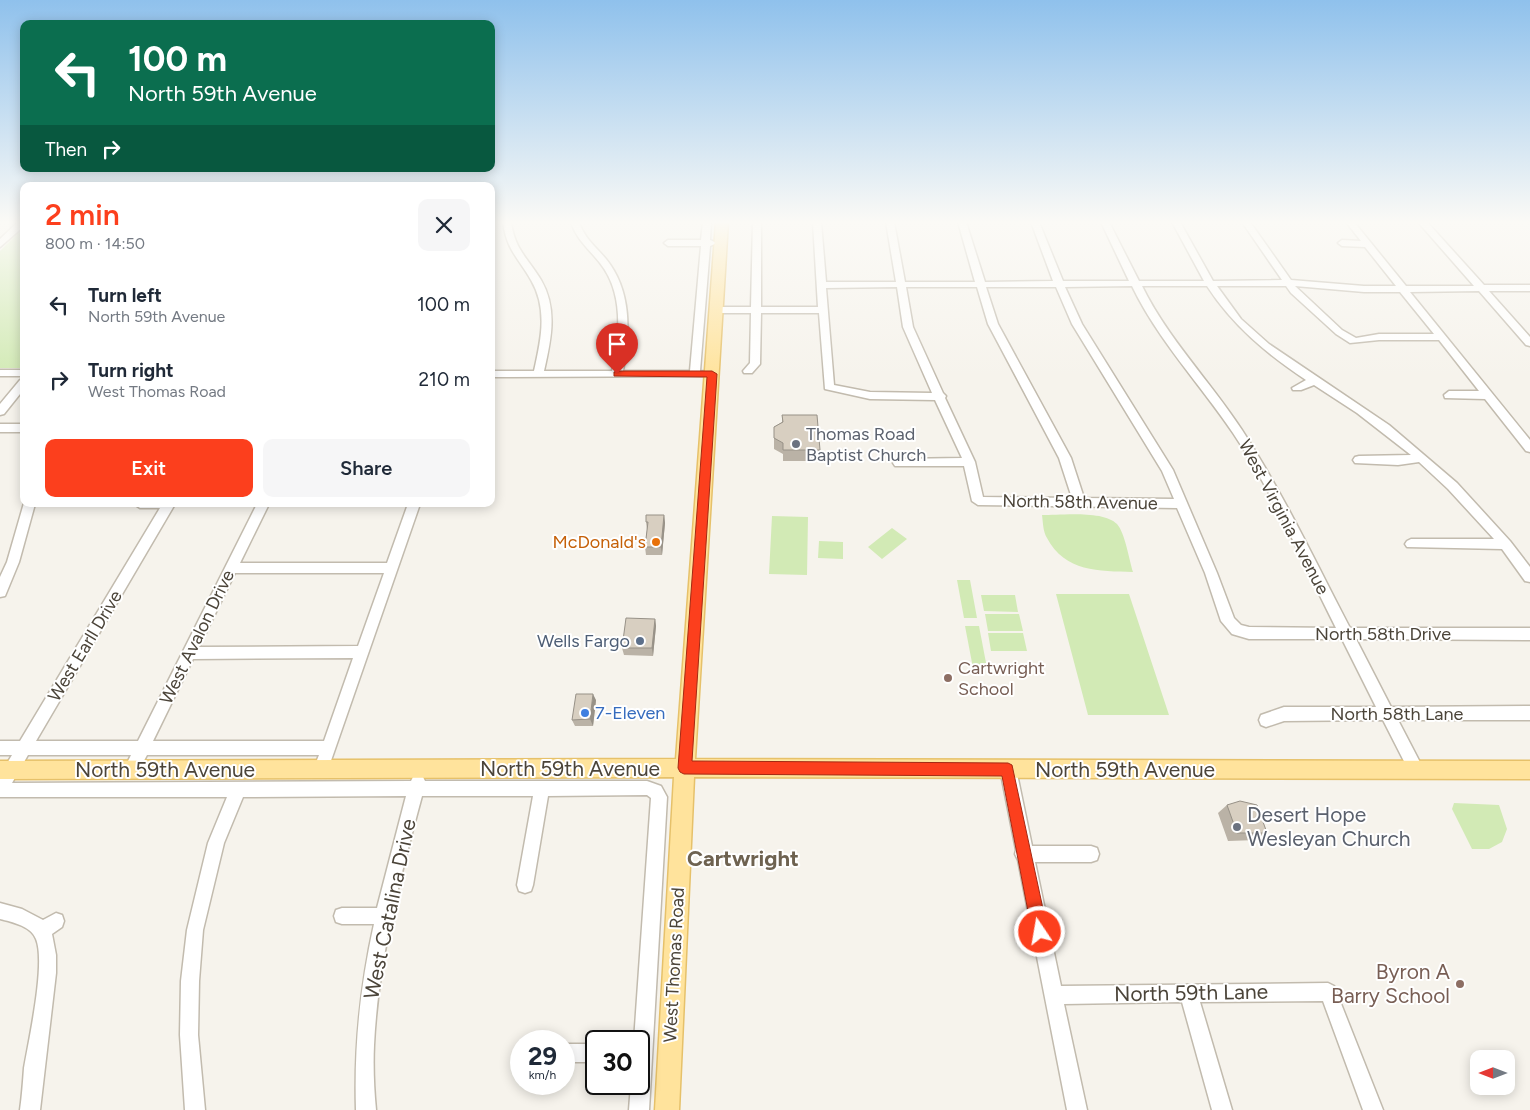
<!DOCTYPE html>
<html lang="en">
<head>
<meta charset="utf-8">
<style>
	body { margin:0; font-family:Figtree,sans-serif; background:#f6f6f7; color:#1f2937; height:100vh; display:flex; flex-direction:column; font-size:19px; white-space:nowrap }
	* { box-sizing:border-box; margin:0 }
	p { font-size:16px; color:#747a83 }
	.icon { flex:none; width:28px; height:28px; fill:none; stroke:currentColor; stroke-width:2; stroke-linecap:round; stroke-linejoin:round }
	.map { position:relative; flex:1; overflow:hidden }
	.sheet { position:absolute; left:20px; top:182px; width:475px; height:325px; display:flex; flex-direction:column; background:#fff; border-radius:10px; box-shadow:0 2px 12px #0003 }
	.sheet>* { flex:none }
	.banner { position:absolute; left:20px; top:20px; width:475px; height:152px; border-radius:10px; box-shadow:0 2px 12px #0003; background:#0b6e4f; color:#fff; overflow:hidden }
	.needle { width:32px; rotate:270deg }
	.controls { position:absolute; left:1470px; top:1050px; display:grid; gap:10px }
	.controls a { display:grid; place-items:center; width:45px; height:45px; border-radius:10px; background:#fff; box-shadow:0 2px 12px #0003; font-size:25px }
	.speed { position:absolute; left:510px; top:1030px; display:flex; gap:10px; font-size:25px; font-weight:700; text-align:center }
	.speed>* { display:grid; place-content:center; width:65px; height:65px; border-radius:50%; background:#fff; box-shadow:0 2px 12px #0003; line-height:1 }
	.speed small { font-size:12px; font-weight:400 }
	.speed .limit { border:2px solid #111; border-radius:8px; background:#fff; color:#111 }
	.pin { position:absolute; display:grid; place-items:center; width:42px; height:42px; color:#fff; margin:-51px -21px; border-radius:50% 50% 50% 0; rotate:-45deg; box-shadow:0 0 5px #0007 }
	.pin .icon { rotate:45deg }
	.me { position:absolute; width:55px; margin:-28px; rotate:348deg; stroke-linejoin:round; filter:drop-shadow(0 0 4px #0008) }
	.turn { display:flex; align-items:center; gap:18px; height:105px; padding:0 25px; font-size:22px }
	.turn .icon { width:65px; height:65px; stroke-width:2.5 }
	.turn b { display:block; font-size:35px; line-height:42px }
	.then { display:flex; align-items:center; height:48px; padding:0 25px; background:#0003; gap:10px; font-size:19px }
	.round { display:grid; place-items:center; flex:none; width:52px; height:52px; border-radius:10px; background:#f6f6f7 }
	.headline { display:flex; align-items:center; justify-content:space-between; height:85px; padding:0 25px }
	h1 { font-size:30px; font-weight:600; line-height:38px; color:#fc3f1d }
	.button { display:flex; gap:10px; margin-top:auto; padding:10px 25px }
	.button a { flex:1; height:58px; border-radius:10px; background:#fc3f1d; color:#fff; font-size:20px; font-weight:600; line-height:58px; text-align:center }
	.button a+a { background:#f6f6f7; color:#1f2937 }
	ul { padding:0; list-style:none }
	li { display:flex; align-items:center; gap:15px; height:75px; padding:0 25px }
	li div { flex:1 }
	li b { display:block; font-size:19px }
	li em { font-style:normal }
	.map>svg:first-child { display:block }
</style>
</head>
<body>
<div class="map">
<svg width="1530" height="1110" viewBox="0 0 1530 1110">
	<rect width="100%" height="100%" fill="#f6f3ec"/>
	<path fill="#d2eab5" d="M24,227v141h-24v-117z
		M1042,515c18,0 62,-5 75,9 8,9 12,35 16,48 -34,-1 -68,0 -86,-34 -4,-6 -4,-16 -5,-23z
		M772,516l36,1 -1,58 -38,-1z
		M892,528l15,11 -25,20 -14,-12z
		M819,541l24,1v17l-25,-1z
		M957,580h13l7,38h-13z
		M1056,594h73l40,121h-81z
		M981,595h34l3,17 -34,-1z
		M985,614h34l4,17h-35z
		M965,626h14l8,42h-14z
		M988,633h35l4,18h-36z
		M1454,803l45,2 8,24 -5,13 -13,7h-17l-20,-40z"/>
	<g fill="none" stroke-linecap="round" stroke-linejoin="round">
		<g stroke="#c2bbae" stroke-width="3">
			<path id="minor" d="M18,222h6v4l-24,21v-8z
				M503,222h8c4,28 16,35 30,58 17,29 10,60 3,91h68c8,-36 12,-78 -12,-108 -11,-14 -24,-24 -29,-41h8c5,16 17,25 27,37 26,32 24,74 17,112h67l11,-125h-33l-4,-3 4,-3h33l2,-18h8l-1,18 7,3 -7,3 -10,125 16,1 1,2 -1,2 -225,1v-6h43c7,-31 14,-62 -3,-91 -13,-23 -24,-29 -28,-58z
				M753,222h8v85h57l-5,-85h8l5,60h70l-10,-60h8l11,60h70l-17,-60h8l19,60 68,-1 -22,-59h8l24,59h66l-28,-59h8l30,59h65l-32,-59h8l33,59 69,-1 -40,-58h8l41,58 73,6h32l-31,-39 -23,-1 -4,-3 4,-3 19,1 -15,-19h8l52,64h68l-56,-64h9l57,63h46v6h-41l41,46v9l-4,-1 -47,-54 -69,1 120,148v12l-4,-1 -41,-52 -40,-1 -1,-3 5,-4h30l-40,-51h-60l-29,3 -14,-9 -45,-41 -5,-7h-69l24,33 28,25 120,81 68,58 53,58 20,26v15l-5,-1 -23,-32 -95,-2 -2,-3 2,-3 4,-2h83l-46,-50 -29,-27 -21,3 -43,-2 -2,-3 2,-3 4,-1 52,-1 -54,-42 -43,-28 -13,5h-8l-1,-2 14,-8c-39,-26 -73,-54 -99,-94h-65c26,53 68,95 100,144 41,63 73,131 108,198h180v12l-174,-1 35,68 139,-1v14h-132l26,50 -3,5 -5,2 -5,-2 -28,-55 -99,1 -18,6 -5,-2 -2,-5 2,-5 23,-8h92l-34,-68h-93l-17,-5 -11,-13 -16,-48 -28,-65 -199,-3 -6,-4 -8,-35h-69l-2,-3 2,-3 4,-1 63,-1 -27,-58 -65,-1 -45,-10 -6,-76h-58l-1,51 -8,9h-8l-1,-2 7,-8 1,-50h-35l-5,-3 5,-3h35zM1132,286c26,54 68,98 101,147 41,61 70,130 103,195l-87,-1 -8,-2 -7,-7 -17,-45 -44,-103 -91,-146 -17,-37zM1295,286l69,6h36l34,42h-55l-23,4 -14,-8zM897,287l6,40 29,66 -62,-1 -36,-7 -8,-97zM906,287h71l11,37 71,134 13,40 -89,-1 -8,-35 -30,-64 1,-2 -3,-3 -30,-66zM986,287h70l16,37 90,147 12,28 -90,-1 -13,-40 -73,-134z
				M0,370h24v6h-24z
				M24,379v10l-20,25 -4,1v-11l20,-24z
				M0,424h24v8h-24z
				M24,503l11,1 -16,58 -14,34 -5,1v-20l7,-15z
				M134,504h41l-139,237h102l119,-237h12l-29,59h147l21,-59h12l-94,271 -5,2 -5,-2 -3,-5 6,-15h-172l-11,21 -5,2 -5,-2 -3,-5 8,-16h-103l-16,28 399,-2 2,-4 5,-2 5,2 2,4h222l14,5 6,11 -18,313h-20l2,-26h8v-43h-5l17,-243 -4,-3 -99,1 -15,89 -2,6 -6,2 -6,-2 -2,-6 16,-89h-111c-22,81 -44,165 -48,249 -1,22 0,44 2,65h-20c-2,-65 4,-122 18,-186h-32l-6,-2 -2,-6 2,-6 6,-2h35l29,-112 -163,1 -19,46 -21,87 -4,51 -1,54 7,75h-20l-5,-75 1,-54 6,-51 21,-87 19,-46h-227v-22l12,-20h-12v-14h20l140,-233h-20zM235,573h149l-26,73 -159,1zM353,658l-29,83h-171l40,-82z
				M1008,762l5,2 3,5 16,77h59l6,2 2,6 -2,6 -6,2h-56l26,124 267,-3 6,3 49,124h-20l-40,-109 -123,1 32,108h-20l-30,-108 -118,2 23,106h-20l-49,-250 -3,-6 1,-4 -16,-81 3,-5z
				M0,903l22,6 21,11 13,-7 6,2 2,6 -2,6 -10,7 4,21v18l-16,137h-20c2,-14 3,-28 4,-42 5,-29 22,-105 12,-129 -5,-13 -24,-17 -36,-20z
				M564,1044h32v18h-32z"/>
		</g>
		<g stroke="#e6c16a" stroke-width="3">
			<path id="major" d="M716,222h12l-33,537 835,2v18l-836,-2 -15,333h-24l19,-333 -674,2v-18l676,-2z"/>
		</g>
		<use href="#minor" fill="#fff" fill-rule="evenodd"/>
		<use href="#major" fill="#ffe39c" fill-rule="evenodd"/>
	</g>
	<path fill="#bab2a6" d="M782,415l38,35 -1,11h-36v-7l-9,-5v-22l8,-5z
		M664,515l1,8 -3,32h-16l-1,-8 2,-17 -1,-8z
		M655,619l1,7 -3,30 -29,-1 -2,-7z
		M596,700l-3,26h-18l-3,-6z
		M1227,805l40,28 -10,7 -29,1 -10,-28z"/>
	<path fill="#979187" d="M664,515l1,8 -3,32 -1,-8z
		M655,619l1,7 -3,30 -1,-8z
		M593,694l3,6 -3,26 -3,-7z"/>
	<path fill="#d8cfc1" stroke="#979187" d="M782,415h35l3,35h-37v-7l-9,-5v-11l9,-5z
		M646,515h18l-3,32h-16l3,-25h-2z
		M626,618l29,1 -3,29h-30z
		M576,694h17l-3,25 -18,1z
		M1240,801l17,4 10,28h-30l-10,-28z"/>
	<linearGradient id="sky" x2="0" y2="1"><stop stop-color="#8fc1ec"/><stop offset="0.59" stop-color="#fbfaf6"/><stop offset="1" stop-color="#fbfaf6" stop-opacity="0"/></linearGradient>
	<rect width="1530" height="377" fill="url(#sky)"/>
	<path fill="#fc3f1d" stroke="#a42913" d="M617,371h95l5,3 -25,387 316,2 4,2 36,167 -3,5 -5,3 -5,-3 -3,-5 -30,-156 -318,-2 -4,-2 -2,-4 29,-391 -93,-1v-4z"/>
	<g fill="#6b7280" stroke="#fff" stroke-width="2">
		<circle cx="796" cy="444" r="5"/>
		<circle cx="1237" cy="827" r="5"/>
	</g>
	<circle fill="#e8710a" stroke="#fff" stroke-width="2" cx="656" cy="542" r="5"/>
	<circle fill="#5c6f8a" stroke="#fff" stroke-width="2" cx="640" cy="641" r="5"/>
	<g fill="#8d6e63" stroke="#fff" stroke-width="2">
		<circle cx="948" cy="678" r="5"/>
		<circle cx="1460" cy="984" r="5"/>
	</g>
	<circle fill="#3f7fe0" stroke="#fff" stroke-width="2" cx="585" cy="713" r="5"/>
	<g text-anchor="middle" stroke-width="4" stroke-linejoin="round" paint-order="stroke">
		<g font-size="18" fill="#5b616d" stroke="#fff" text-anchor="start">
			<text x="806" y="440">Thomas Road<tspan x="806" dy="21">Baptist Church</tspan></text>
		</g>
		<g font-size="18" fill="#4b4439" stroke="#fff">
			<text transform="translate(1080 502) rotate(1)" y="6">North 58th Avenue</text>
			<text transform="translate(1284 517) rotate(62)" y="6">West Virginia Avenue</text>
			<text x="1383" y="640">North 58th Drive</text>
			<text transform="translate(197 637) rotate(-64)" y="6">West Avalon Drive</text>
			<text transform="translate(85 646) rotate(-59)" y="6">West Earll Drive</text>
			<text x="1397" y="720">North 58th Lane</text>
			<text transform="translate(674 965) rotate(-87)" y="6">West Thomas Road</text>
		</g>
		<g font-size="18" fill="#c56008" stroke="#fff" text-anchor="end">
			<text x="646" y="548">McDonald's</text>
		</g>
		<g font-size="18" fill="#4e5e75" stroke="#fff" text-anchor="end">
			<text x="630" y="647">Wells Fargo</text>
		</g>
		<g font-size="18" fill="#785e54" stroke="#fff" text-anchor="start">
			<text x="958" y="674">Cartwright<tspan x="958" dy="21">School</tspan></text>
		</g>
		<g font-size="18" fill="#366cbe" stroke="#fff" text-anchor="start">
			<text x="595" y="719">7-Eleven</text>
		</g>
		<g font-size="21" fill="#4b4439" stroke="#fff">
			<text x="570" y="776">North 59th Avenue</text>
			<text x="165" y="777">North 59th Avenue</text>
			<text x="1125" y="777">North 59th Avenue</text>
			<text transform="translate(390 909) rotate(-78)" y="7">West Catalina Drive</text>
			<text transform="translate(1191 993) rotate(-1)" y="7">North 59th Lane</text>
		</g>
		<g font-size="21" fill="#5b616d" stroke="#fff" text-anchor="start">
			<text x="1247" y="822">Desert Hope<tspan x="1247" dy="24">Wesleyan Church</tspan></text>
		</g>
		<g font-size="21" fill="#785e54" stroke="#fff" text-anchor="end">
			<text x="1450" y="979">Byron A<tspan x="1450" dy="24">Barry School</tspan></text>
		</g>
		<g font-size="22" font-weight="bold" fill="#6e6250" stroke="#fff">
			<text x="743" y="866">Cartwright</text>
		</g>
	</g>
</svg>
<div class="controls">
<a><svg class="needle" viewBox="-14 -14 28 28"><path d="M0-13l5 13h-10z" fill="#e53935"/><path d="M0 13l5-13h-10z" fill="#747a83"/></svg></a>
</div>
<div class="speed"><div>29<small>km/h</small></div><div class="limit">30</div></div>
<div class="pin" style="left:617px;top:374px;background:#d93025"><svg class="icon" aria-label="arrive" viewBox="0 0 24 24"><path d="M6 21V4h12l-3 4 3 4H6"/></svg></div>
<svg class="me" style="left:1040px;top:932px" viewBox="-20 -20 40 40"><circle r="17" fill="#fc3f1d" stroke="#fff" stroke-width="3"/><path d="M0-11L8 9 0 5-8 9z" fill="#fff"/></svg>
<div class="banner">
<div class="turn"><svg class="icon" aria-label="left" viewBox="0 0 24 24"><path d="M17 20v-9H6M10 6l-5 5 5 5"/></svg><div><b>100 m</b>North 59th Avenue</div></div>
<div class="then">Then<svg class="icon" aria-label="right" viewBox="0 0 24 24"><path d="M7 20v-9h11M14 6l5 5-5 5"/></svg></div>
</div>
<section class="sheet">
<div class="headline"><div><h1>2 min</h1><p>800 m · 14:50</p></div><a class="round"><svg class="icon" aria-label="close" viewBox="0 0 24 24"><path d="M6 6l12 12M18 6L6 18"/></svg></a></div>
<ul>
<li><svg class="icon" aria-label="left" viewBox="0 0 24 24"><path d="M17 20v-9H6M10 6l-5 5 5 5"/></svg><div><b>Turn left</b><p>North 59th Avenue</p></div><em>100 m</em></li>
<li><svg class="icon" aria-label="right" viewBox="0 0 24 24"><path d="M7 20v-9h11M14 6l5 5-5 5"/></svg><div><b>Turn right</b><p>West Thomas Road</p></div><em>210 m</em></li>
</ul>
<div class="button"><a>Exit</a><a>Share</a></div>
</section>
</div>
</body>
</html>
